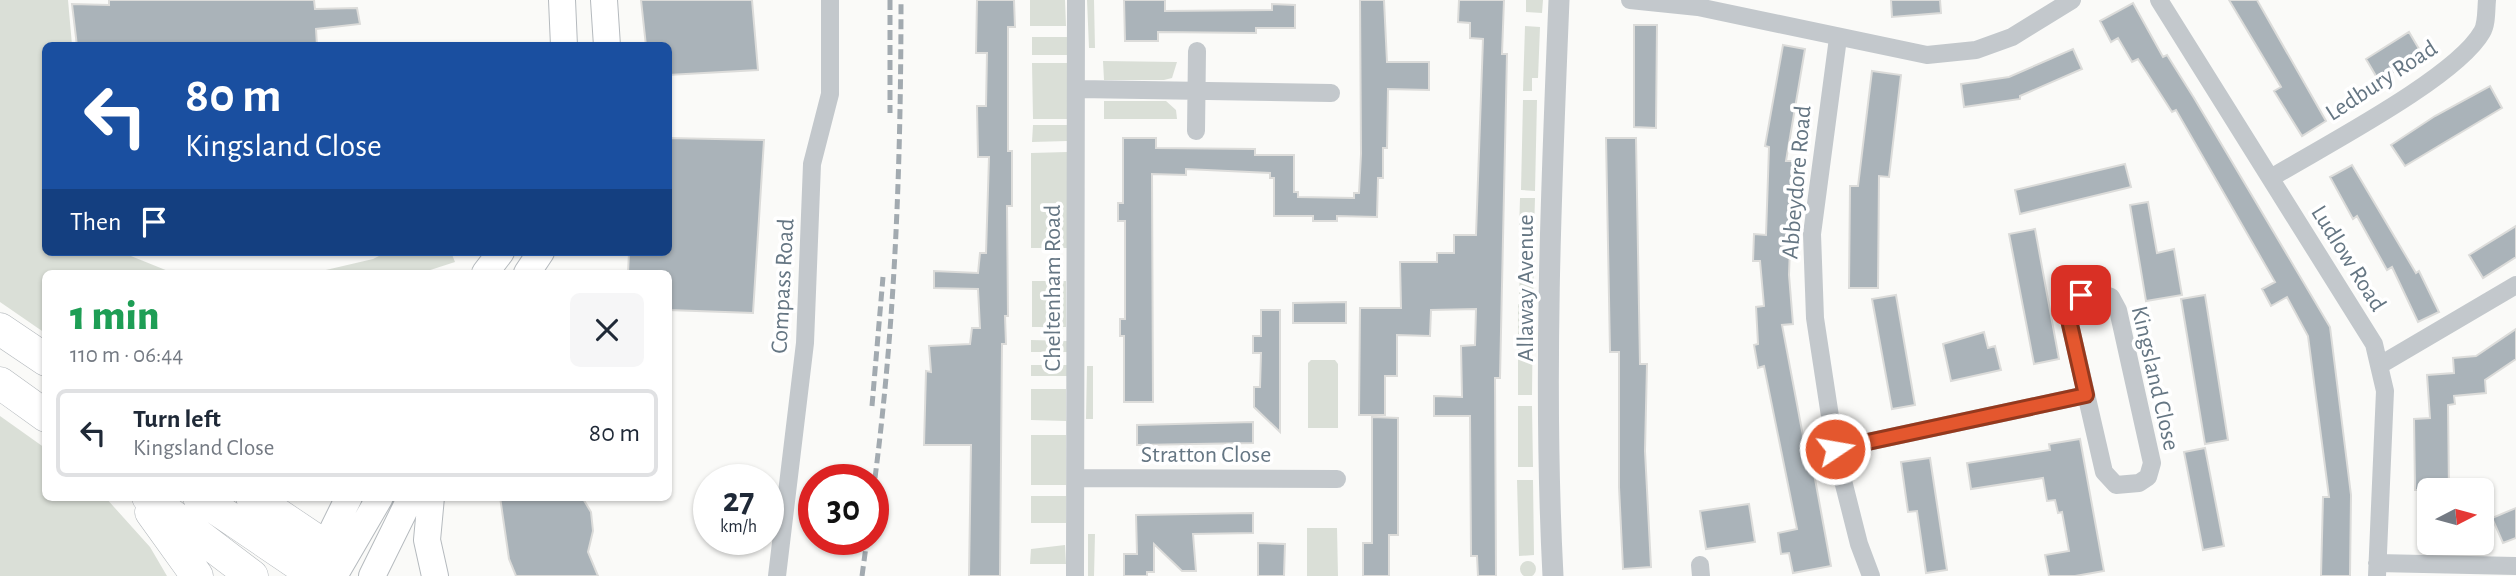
<!DOCTYPE html>
<html lang="en">
<head>
<meta charset="utf-8">
<style>
	body { margin:0; font-family:"Alegreya Sans",sans-serif; background:#f6f6f7; color:#1f2937; height:100vh; display:flex; flex-direction:column; font-size:26px; white-space:nowrap }
	* { box-sizing:border-box; margin:0 }
	p { font-size:23px; color:#747a83 }
	.icon { flex:none; width:38px; height:38px; fill:none; stroke:currentColor; stroke-width:2; stroke-linecap:round; stroke-linejoin:round }
	.map { position:relative; flex:1; overflow:hidden }
	.drawer { position:absolute; left:42px; top:270px; width:630px; height:231px; display:flex; flex-direction:column; background:#fff; border-radius:10px; box-shadow:0 2px 5px #0004 }
	.drawer>* { flex:none }
	.hud { position:absolute; left:42px; top:42px; width:630px; height:214px; border-radius:10px; box-shadow:0 2px 5px #0004; background:#1a4fa0; color:#fff; overflow:hidden }
	.needle { width:46px; rotate:84deg }
	.fabs { position:absolute; left:2417px; top:478px; display:grid; gap:14px }
	.fabs a { display:grid; place-items:center; width:77px; height:77px; border-radius:10px; background:#fff; box-shadow:0 2px 5px #0004; font-size:35px }
	.speed { position:absolute; left:693px; top:464px; display:flex; gap:14px; font-size:35px; font-weight:700; text-align:center }
	.speed>* { display:grid; place-content:center; width:91px; height:91px; border-radius:50%; background:#fff; box-shadow:0 2px 5px #0004; line-height:1 }
	.speed small { font-size:18px; font-weight:400 }
	.speed .limit { border:10px solid #d22; background:#fff; color:#111 }
	.pin { position:absolute; display:grid; place-items:center; width:60px; height:60px; color:#fff; margin:-30px; border-radius:14px; box-shadow:0 4px 10px #0006 }
	.me { position:absolute; width:77px; margin:-38px; rotate:78deg; stroke-linejoin:round; filter:drop-shadow(0 0 5px #0008) }
	.turn { display:flex; align-items:center; gap:24px; height:147px; padding:0 28px; font-size:32px }
	.turn .icon { width:91px; height:91px; stroke-width:2.5 }
	.turn b { display:block; font-size:49px; line-height:60px }
	.then { display:flex; align-items:center; height:66px; padding:0 28px; background:#0003; gap:14px; font-size:26px }
	.round { display:grid; place-items:center; flex:none; width:74px; height:74px; border-radius:10px; background:#f6f6f7 }
	.headline { display:flex; align-items:center; justify-content:space-between; height:119px; padding:0 28px }
	h1 { font-size:42px; font-weight:800; line-height:52px; color:#1e9e55 }
	ul { padding:0; list-style:none }
	li { display:flex; align-items:center; gap:21px; height:88px; margin:0 14px 10px; padding:0 14px; border:4px solid #e0e1e3; border-radius:10px }
	li div { flex:1 }
	li b { display:block; font-size:26px }
	li em { font-style:normal }
	.map>svg:first-child { display:block }
</style>
</head>
<body>
<div class="map">
<svg width="2516" height="576" viewBox="0 0 2516 576">
	<rect width="100%" height="100%" fill="#fafaf8"/>
	<path fill="#dadfd7" d="M0,0h68l4,45 -26,1v206h75l52,21h-127l-1,60 -45,-31z
		M1030,0h35l1,26h-36z
		M1087,0h7l1,48h-6z
		M1526,0h17l-1,13 -16,-1z
		M1525,26l15,1 -2,51h-6v13h-9z
		M1032,37h35v18h-35z
		M1103,61l74,1 -5,16 -8,2h-60z
		M1032,63h35l1,56h-35z
		M1523,100h14l-2,91 -14,-1z
		M1104,101h62l10,9 1,9h-73z
		M1033,125h34v16l-35,1z
		M1067,152v96h-36v-95z
		M1520,198h15l-1,35h-15z
		M1521,239h14l-2,58h-14z
		M387,252h64l4,10 -34,11h-108l60,-14z
		M1032,281h34v46h-34z
		M1518,304h15l-1,91h-14z
		M1031,340l36,1v11h-36z
		M1311,360h24l3,4v64h-30v-65z
		M1031,365h36v11h-36z
		M1087,366h6v53h-7z
		M1031,389h35v32l-35,-1z
		M1518,406h14l1,61h-15z
		M0,416l45,32 1,49h59l45,50 17,29h-167z
		M1031,435h35v50h-35z
		M1517,480h16l1,75 -15,1z
		M1031,496h35v27h-35z
		M1307,528h30l1,48h-31z
		M1088,534h7l-1,42h-6z
		M1065,545l1,19h-36l1,-15z
		M1520 569a8 8 0 1 1 16 0a8 8 0 1 1-16 0Z"/>
	<path fill="#aab3b9" stroke="#dcdcda" stroke-width="2" d="M109,0h205l1,9 42,-1 3,16 -44,5 1,17h-240l-5,-42 37,1z
		M641,0h111l6,70 -90,5v-29h-22z
		M977,0h37l1,27h-7v124h4v55h-5l1,110h-3l1,28h-4l-2,232h-31l2,-131h-47l2,-74 5,1 -2,-26 41,-2 2,-16h8l-2,-39 -44,-1v-17l44,2 2,-20h6l3,-96h-11l-1,-51h9l1,-53h-11z
		M1124,0h41v11l107,-1v-6l23,1v23h-39v5l-98,-1v9h-33z
		M1360,0h24l3,62h42v28l-41,-1 -1,59h-4v30h-5l-1,39 -40,-1v5h-24v-5h-39v-38h-4v-5l-84,-4v6l-34,-1 1,228h-29v-66h-4v-17h5v-98h-7v-18h5v-65h33v10l99,1v6h39v37h4v5l56,1v-5h5l2,-39z
		M1459,0h45l-2,54h5l-7,324h-5l1,198h-18l-1,-20h-6l-1,-140h-36v-20l28,1 -1,-51 14,-1 1,-36 -45,1 -1,26 -33,-1v41h-12v39h-26l1,-107h41l-1,-46h37v-9h17v-18h22l7,-196 -13,-1v-15l-12,-1z
		M1891,0h49l1,13 -49,4z
		M2229,0h28l69,121 -24,15 -28,-45 7,-4z
		M2133,3l30,54 4,-2 27,43 136,229 21,168 -1,81h-29l2,-79h6l-21,-161 -21,-39 -16,9 -9,-17 13,-7 -99,-172 -4,2 -34,-53 -6,3 -14,-24 -7,4 -11,-21z
		M1634,25h23l-1,103 -22,-1z
		M2409,32l13,22 -43,27 -13,-22z
		M1783,45l22,4 -19,112h7l-4,114 4,49 -11,1 25,132h4l20,109 -38,7 -4,-20 -8,1 -3,-21 19,-4 -33,-163 -6,2 -4,-23 4,-1 -2,-37 8,-1 -4,-45h-7l1,-27 12,1 3,-88 -4,-1z
		M2073,49l9,20 -62,27v3l-56,8 -3,-23 48,-7z
		M1872,71l29,4 -12,102 -10,-1 -1,112h-29l1,-102h8z
		M2490,86l12,22 -97,58 -14,-21 44,-29z
		M668,138l96,2 -11,173 -85,-3v-37h-40l1,-21h39z
		M1606,138h30l4,226h7l-2,87 6,116 -28,2 -4,-82v-135h-9z
		M2125,164l6,23 -111,27 -5,-24z
		M2352,165l64,108 3,-2 20,41 -21,10 -26,-55 -5,3 -30,-54 -4,3 -23,-42z
		M2148,202l9,51 17,-4 8,46 -36,6 -16,-96z
		M2516,226v31l-33,21 -14,-23z
		M2035,229l24,130 -25,5 -25,-130z
		M1896,295l19,110 -23,4 -20,-110z
		M2205,295l23,145 -23,4 -24,-145z
		M1346,302v21h-53v-20z
		M1261,310h19v122l-26,-25v-20h6l1,-34h-8v-17h8z
		M2516,329v30l-31,21 1,13 -32,3 1,8 -7,1 1,85h-34l-1,-71 16,-1 -3,-43 27,-2 -1,-15 23,-2z
		M1984,332l4,16 7,-2 6,24 -50,11 -8,-37z
		M1372,417l26,1v117h-9v41h-26v-33h9z
		M1253,422v21l-116,2v-20z
		M2080,439l24,132 -29,5h-26l-4,-21 24,-4 -7,-39 -4,1 -3,-13 -8,1 -4,-23 -72,11 -4,-26 83,-13 -1,-6z
		M2205,448l19,98 -21,4 -19,-98z
		M1930,458l17,112 -21,3 -9,-62 -9,1 -7,-50z
		M500,497h82l9,15 2,19 -5,21 10,24h-82l-7,-17z
		M1749,504l6,38 -49,7 -6,-38z
		M2516,508v30l-13,5 -11,-25z
		M1253,513v20l-60,1 3,37h-14l-28,-27v28h-7v4h-23v-22h13l-1,-39z
		M1258,543l27,1 -1,32h-26z"/>
	<g fill="none" stroke-linecap="round" stroke-linejoin="round">
		<g stroke="#b5babe" stroke-width="28">
			<path id="primary" d="M562,0l2,46
				M604,0l3,46
				M485,273l16,-21
				M527,273l14,-21
				M431,497l-4,43 8,36
				M316,564l33,-67
				M334,576l46,-79
				M372,576l39,-79"/>
		</g>
		<g stroke="#b4b9bd" stroke-width="33">
			<path id="motorway" d="M0,329l46,31
				M0,383l46,33
				M148,497l104,79
				M199,497l112,76
				M252,497l73,49
				M151,512l46,64"/>
		</g>
		<path stroke="#c3c8cc" stroke-width="18" d="M1630,0l68,7 229,48 49,-5 36,-13 60,-37
			M2159,0l215,344 11,47 -8,185
			M1838,38l-26,196 3,84 20,131 24,95 12,32
			M1078,89l253,4
			M1196,131l1,-80
			M2271,178c49,-30 185,-100 211,-146 5,-8 4,-23 5,-32
			M2097,292l14,5 7,13 34,153 -4,14 -9,6 -23,2 -12,-13 -35,-152 1,-16 11,-9z
			M2380,365l136,-80
			M1835,449l251,-54
			M1076,478l261,1
			M2377,563l139,3
			M1700,565l1,11
			M777,576l28,-233 7,-179 18,-70v-94
			M1075,576l1,-576"/>
		<path stroke="#c3c8cc" stroke-width="21" d="M1553,576c-10,-191 -2,-385 6,-576"/>
		<use href="#primary" stroke="#fff" stroke-width="26"/>
		<use href="#motorway" stroke="#fff" stroke-width="32"/>
		<path stroke="#a2aab0" stroke-width="5" stroke-dasharray="10 5" stroke-linecap="butt" d="M890,0v113
			M872,406l11,-129
			M873,493c22,-163 28,-328 28,-493
			M862,576l5,-37"/>
	</g>
	<g fill="none" stroke-linecap="round" stroke-linejoin="round">
		<g stroke="#94391e" stroke-width="18">
			<path id="route" d="M1835,449l251,-54 -17,-75 1,-16 11,-9"/>
		</g>
		<use href="#route" stroke="#e4572e" stroke-width="12"/>
	</g>
	<g text-anchor="middle" stroke-width="7" stroke-linejoin="round" paint-order="stroke">
		<g font-size="24" fill="#657683" stroke="#fff">
			<text transform="translate(2381 80) rotate(-33)" y="8">Ledbury Road</text>
			<text transform="translate(1796 182) rotate(-85)" y="8">Abbeydore Road</text>
			<text transform="translate(2349 258) rotate(58)" y="8">Ludlow Road</text>
			<text transform="translate(782 286) rotate(-87)" y="8">Compass Road</text>
			<text transform="translate(1052 288) rotate(-90)" y="8">Cheltenham Road</text>
			<text transform="translate(1525 288) rotate(-90)" y="8">Allaway Avenue</text>
			<text transform="translate(2156 378) rotate(77)" y="8">Kingsland Close</text>
			<text x="1206" y="462">Stratton Close</text>
		</g>
	</g>
</svg>
<div class="fabs">
<a><svg class="needle" viewBox="-14 -14 28 28"><path d="M0-13l5 13h-10z" fill="#e53935"/><path d="M0 13l5-13h-10z" fill="#747a83"/></svg></a>
</div>
<div class="speed"><div>27<small>km/h</small></div><div class="limit">30</div></div>
<div class="pin" style="left:2081px;top:295px;background:#d93025"><svg class="icon" aria-label="arrive" viewBox="0 0 24 24"><path d="M6 21V4h12l-3 4 3 4H6"/></svg></div>
<svg class="me" style="left:1835px;top:449px" viewBox="-20 -20 40 40"><circle r="17" fill="#e4572e" stroke="#fff" stroke-width="3"/><path d="M0-11L8 9 0 5-8 9z" fill="#fff"/></svg>
<div class="hud">
<div class="turn"><svg class="icon" aria-label="left" viewBox="0 0 24 24"><path d="M17 20v-9H6M10 6l-5 5 5 5"/></svg><div><b>80 m</b>Kingsland Close</div></div>
<div class="then">Then<svg class="icon" aria-label="arrive" viewBox="0 0 24 24"><path d="M6 21V4h12l-3 4 3 4H6"/></svg></div>
</div>
<section class="drawer">
<div class="headline"><div><h1>1 min</h1><p>110 m · 06:44</p></div><a class="round"><svg class="icon" aria-label="close" viewBox="0 0 24 24"><path d="M6 6l12 12M18 6L6 18"/></svg></a></div>
<ul>
<li><svg class="icon" aria-label="left" viewBox="0 0 24 24"><path d="M17 20v-9H6M10 6l-5 5 5 5"/></svg><div><b>Turn left</b><p>Kingsland Close</p></div><em>80 m</em></li>
</ul>
</section>
</div>
</body>
</html>
